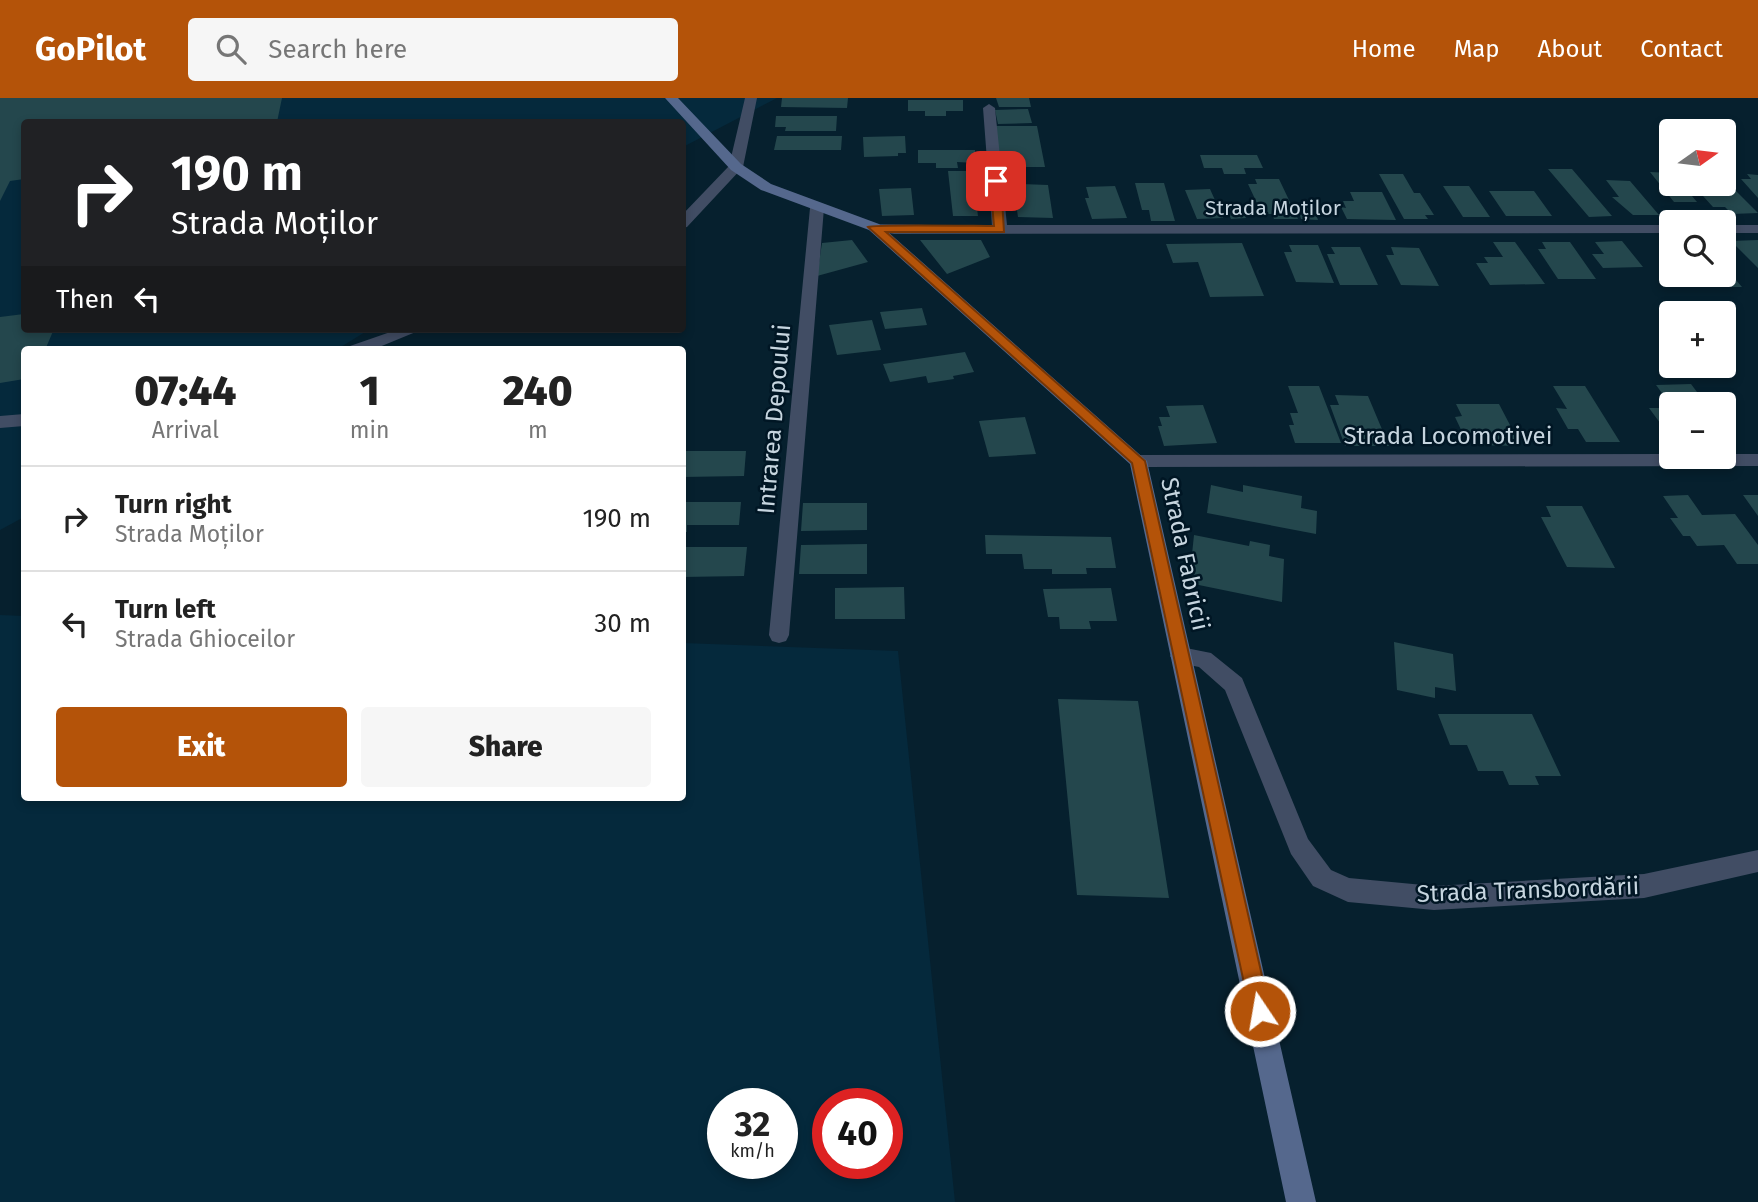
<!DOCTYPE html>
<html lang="en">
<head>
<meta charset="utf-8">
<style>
	body { margin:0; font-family:"Fira Sans",sans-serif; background:#f6f6f6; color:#222; height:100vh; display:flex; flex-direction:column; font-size:26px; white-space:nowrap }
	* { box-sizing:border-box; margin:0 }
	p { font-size:23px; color:#767676 }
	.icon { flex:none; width:38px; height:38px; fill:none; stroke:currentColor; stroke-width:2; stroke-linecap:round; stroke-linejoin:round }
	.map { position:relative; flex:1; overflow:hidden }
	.panel { position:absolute; left:21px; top:248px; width:665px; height:455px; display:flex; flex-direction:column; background:#fff; border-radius:7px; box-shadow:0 4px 10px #0003 }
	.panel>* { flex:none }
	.top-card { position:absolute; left:21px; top:21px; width:665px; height:214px; border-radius:7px; box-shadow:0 4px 10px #0003; background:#202124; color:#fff; overflow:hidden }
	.needle { width:46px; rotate:76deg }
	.buttons { position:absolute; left:1659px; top:21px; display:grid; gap:14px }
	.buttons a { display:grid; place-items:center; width:77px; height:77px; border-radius:7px; background:#fff; box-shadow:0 4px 10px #0003; font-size:35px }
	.speed { position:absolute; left:707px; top:990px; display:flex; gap:14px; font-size:35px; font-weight:700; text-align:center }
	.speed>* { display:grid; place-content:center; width:91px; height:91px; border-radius:50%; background:#fff; box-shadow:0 4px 10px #0003; line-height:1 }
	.speed small { font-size:18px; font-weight:400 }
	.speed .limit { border:10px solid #d22; background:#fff; color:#111 }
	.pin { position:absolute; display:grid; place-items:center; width:60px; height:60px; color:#fff; margin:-30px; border-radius:14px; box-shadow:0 4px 10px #0006 }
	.me { position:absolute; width:77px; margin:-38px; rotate:348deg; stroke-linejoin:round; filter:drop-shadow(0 0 5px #0008) }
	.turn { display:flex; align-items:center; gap:24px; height:147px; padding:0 35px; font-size:32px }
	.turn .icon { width:91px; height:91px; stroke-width:2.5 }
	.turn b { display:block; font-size:49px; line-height:60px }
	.then { display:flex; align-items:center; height:66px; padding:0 35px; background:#0003; gap:14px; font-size:26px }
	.eta { display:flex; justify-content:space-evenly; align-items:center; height:119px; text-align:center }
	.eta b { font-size:42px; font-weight:800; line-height:49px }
	.action { display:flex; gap:14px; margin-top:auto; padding:14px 35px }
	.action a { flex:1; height:80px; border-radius:7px; background:#b45309; color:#fff; font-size:28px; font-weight:800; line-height:80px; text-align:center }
	.action a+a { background:#f6f6f6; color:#222 }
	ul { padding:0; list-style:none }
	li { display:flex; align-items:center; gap:21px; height:105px; padding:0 35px; border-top:2px solid #e0e0e0 }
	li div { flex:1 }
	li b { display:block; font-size:26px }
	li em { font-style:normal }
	header { display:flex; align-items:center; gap:42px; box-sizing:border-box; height:98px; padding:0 35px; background:#b45309; color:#fff }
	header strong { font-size:33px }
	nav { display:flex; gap:38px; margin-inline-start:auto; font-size:24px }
	.search { width:490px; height:63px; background:#f6f6f6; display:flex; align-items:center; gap:18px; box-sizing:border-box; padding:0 24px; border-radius:7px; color:#767676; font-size:26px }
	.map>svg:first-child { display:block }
</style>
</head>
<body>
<header>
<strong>GoPilot</strong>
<div class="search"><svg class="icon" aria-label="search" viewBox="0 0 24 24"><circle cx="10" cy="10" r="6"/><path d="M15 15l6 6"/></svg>Search here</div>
<nav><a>Home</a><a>Map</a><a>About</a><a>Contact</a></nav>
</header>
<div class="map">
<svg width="1758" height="1104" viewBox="0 0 1758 1104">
	<rect width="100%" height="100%" fill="#06202e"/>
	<path fill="#05293c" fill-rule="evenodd" d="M0,0h777l-94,49 -1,-25h-658v207h346l-34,21h-312v167l-24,13z
		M0,517l24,1v182h658l1,-155 215,8 57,551h-955zM723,1006h59v60h-59zM828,1006h59v60h-59z"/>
	<path fill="#24474d" d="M0,0h282l-5,24h-253v57l-14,2 -10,20z
		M782,0h66l-1,10 -66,-1z
		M996,0h33l2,9h-32z
		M908,2h55v11h-17v5h-21v-5h-17z
		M1028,11l4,14 -34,1 -3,-14z
		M776,18h61l-1,15h-51l1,-4h-11z
		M995,28h42l8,41h-44z
		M777,38h65l-1,14h-67z
		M905,38l1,17h-8v3l-34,1 -1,-20z
		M918,52h57l1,13 -19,-1 1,6h-22v-5h-18z
		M1200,57h57l6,13h-19l2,6h-22l-2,-6h-18z
		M1548,71h24l40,47 -23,1z
		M948,73h24l6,45h-25z
		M1650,74l21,1v11h11l15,18h-23z
		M1379,76h24l11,19h6l14,22h-9l3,4h-24z
		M1747,76l11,1v23l-17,-19h10z
		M1255,81h24l19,40h-24l-2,-5h-10l-14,-30h9z
		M1606,82l24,1 29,34h-26l-21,-18h7z
		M1135,85h29l11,38h-24l-2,-11h-7z
		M1021,86l27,1 5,33 -35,-1 -4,-27h8z
		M1115,88l12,32 -35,1 -7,-21h4l-3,-11z
		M1443,88h26l21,31h-27z
		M1703,88h28l27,27 -26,1 -7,-7h-12l-10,-11h9z
		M911,90l3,27 -32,1 -3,-27z
		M1210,91l13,29 -26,1 -12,-29z
		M1489,93h45l18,25h-46z
		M1350,94h32l14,28 -49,-1 -6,-12 5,1 -3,-7h11z
		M1224,104h15l7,16 -15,1z
		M1297,107l16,1 5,14 -17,-1z
		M852,142l16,22 -51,14 5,-33z
		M920,142h61l9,17 -43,17z
		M1758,142v28l-27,-27z
		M1622,143l21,26 -40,1 -11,-14h12l-9,-12z
		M1493,144h22l30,42 -55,1 -14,-22h12l-4,-6h19z
		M1542,144h28l26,37h-38l-20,-30h8z
		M1242,145l22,53 -54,1 -12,-35 -25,1 -7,-19z
		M1289,147h29l16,38 -38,-1 -12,-30h8z
		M1331,149h29l18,38h-38l-13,-31h8z
		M1391,149l28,1 20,38 -38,-1 -15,-30h8z
		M1724,168l18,21h-35l-10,-12h27z
		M922,210l5,17 -42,4 -5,-17z
		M24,216v15h30l-9,21h-21v29l-24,4v-66z
		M872,222l9,30 -44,5 -8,-30z
		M965,254l9,20 -21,4 1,3 -26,4 -2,-7 -36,6 -7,-18z
		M1691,286l15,20h-36l-14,-19z
		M1288,288h31l22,57h-46l-6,-18h5l-4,-12h8z
		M1553,288h32l35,56h-34l-8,-13h-10l-12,-21 11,1z
		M1335,297l33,1 21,50h-44l-15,-41h9z
		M1456,306h43l22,42 -45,-1 -4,-9h-8l-9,-19 7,-1z
		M1203,307l14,38 -53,3 -6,-20h4l-3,-9h11l-4,-11z
		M1649,310h22v19h-8z
		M1025,319l11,37 -47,3 -10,-36z
		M685,353h61l-2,25 -62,1z
		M1211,387l32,7v-7l59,11 -1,12 16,3 -1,23 -109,-21z
		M1688,397l14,20 33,-1 23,31v19h-21l-13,-19 -27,1 -7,-10h-7l-13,-18h8l-15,-22z
		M1743,397h15v21z
		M682,404h59l-2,23h-52v7h-5z
		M803,405h64v27l-66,1z
		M1546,408h36l33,62 -48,-1 -26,-50h10z
		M985,437l126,2 5,31h-30l1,6h-35v-5h-28l-2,-15h-36z
		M1194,437l55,11 1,-5 20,4 -1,11 15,3 -2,43 -93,-19z
		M867,446v30h-68l2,-29z
		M682,449h65l-3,29 -62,1z
		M904,489l1,32h-70v-31z
		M1111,490l6,33h-28l2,8h-31l-1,-12h-11l-5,-28z
		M1394,544l59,12 3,37 -21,-4v11l-38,-8z
		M1058,601l80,2 31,197 -92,-3z
		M1438,616h94l29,62h-26l4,9h-30l-6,-14h-25l-11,-26h-17z"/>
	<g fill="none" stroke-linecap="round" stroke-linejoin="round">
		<path fill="#414d64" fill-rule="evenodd" d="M745,0h12l-14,69 -56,60 -5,1v-13l47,-49z
			M989,6l6,4 12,117h664v8l-777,1 -25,-4v-6l123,2 -9,-118z
			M817,106l7,4 -35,427 -3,6 -7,2 -7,-2 -3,-6 41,-427z
			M1724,127h34v8h-34z
			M399,231h24l-51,21h-24l2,-4z
			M24,316v12l-24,2v-12z
			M1671,356v3h53v-3h34v12l-620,1 -9,-6 9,-6z
			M1181,549l30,6 31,25 66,161 23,31 18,8 85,8 210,-12 114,-24v22l-114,26 -210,12 -86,-8 -35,-16 -22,-32 -66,-164 -26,-23 -25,-5 -4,-6 4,-6z"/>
		<path fill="#55688d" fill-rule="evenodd" d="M665,0h13l63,66 30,20 108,40 268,237 169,741h-30l-156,-738 -261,-234 -108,-40 -30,-20z"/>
	</g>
	<path fill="#b45309" stroke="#753606" stroke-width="2" d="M996,79l5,4 3,51h-118l259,229 125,550 -3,7 -7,3 -7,-3 -3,-7 -118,-548 -264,-236c6,-3 109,-1 126,-1l-4,-45z"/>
	<g text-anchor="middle" stroke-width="5" stroke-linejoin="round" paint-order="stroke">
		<g font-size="21" fill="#c6d5df" stroke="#001624">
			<text x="1273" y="117">Strada Moților</text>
		</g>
		<g font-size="24" fill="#c6d5df" stroke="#001624">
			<text transform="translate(774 321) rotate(-85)" y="8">Intrarea Depoului</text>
			<text x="1448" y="346">Strada Locomotivei</text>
			<text transform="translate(1185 456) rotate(78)" y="8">Strada Fabricii</text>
			<text transform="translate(1528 792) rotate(-2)" y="8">Strada Transbordării</text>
		</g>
	</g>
</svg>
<div class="buttons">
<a><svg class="needle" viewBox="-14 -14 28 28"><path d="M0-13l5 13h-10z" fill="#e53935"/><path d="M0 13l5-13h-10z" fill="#767676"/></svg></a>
<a><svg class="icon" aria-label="search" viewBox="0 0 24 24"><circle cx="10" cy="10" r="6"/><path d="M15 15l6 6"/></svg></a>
<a>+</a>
<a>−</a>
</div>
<div class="speed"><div>32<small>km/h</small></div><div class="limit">40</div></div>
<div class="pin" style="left:996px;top:83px;background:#d93025"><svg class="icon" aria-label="arrive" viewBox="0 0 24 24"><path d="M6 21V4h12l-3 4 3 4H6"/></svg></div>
<svg class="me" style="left:1260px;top:913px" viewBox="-20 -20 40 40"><circle r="17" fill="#b45309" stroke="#fff" stroke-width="3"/><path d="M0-11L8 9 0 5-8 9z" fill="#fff"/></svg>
<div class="top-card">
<div class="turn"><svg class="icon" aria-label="right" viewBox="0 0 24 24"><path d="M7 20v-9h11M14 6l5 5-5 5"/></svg><div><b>190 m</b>Strada Moților</div></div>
<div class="then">Then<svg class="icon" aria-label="left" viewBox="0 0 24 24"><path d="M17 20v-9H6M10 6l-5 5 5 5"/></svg></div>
</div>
<section class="panel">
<div class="eta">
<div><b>07:44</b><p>Arrival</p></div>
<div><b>1</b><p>min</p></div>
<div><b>240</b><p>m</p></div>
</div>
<ul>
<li><svg class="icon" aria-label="right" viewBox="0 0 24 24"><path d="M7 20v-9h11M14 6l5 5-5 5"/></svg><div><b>Turn right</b><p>Strada Moților</p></div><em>190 m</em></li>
<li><svg class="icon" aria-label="left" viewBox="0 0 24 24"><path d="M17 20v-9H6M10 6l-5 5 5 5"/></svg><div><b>Turn left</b><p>Strada Ghioceilor</p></div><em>30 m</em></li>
</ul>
<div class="action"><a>Exit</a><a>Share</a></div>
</section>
</div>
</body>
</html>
